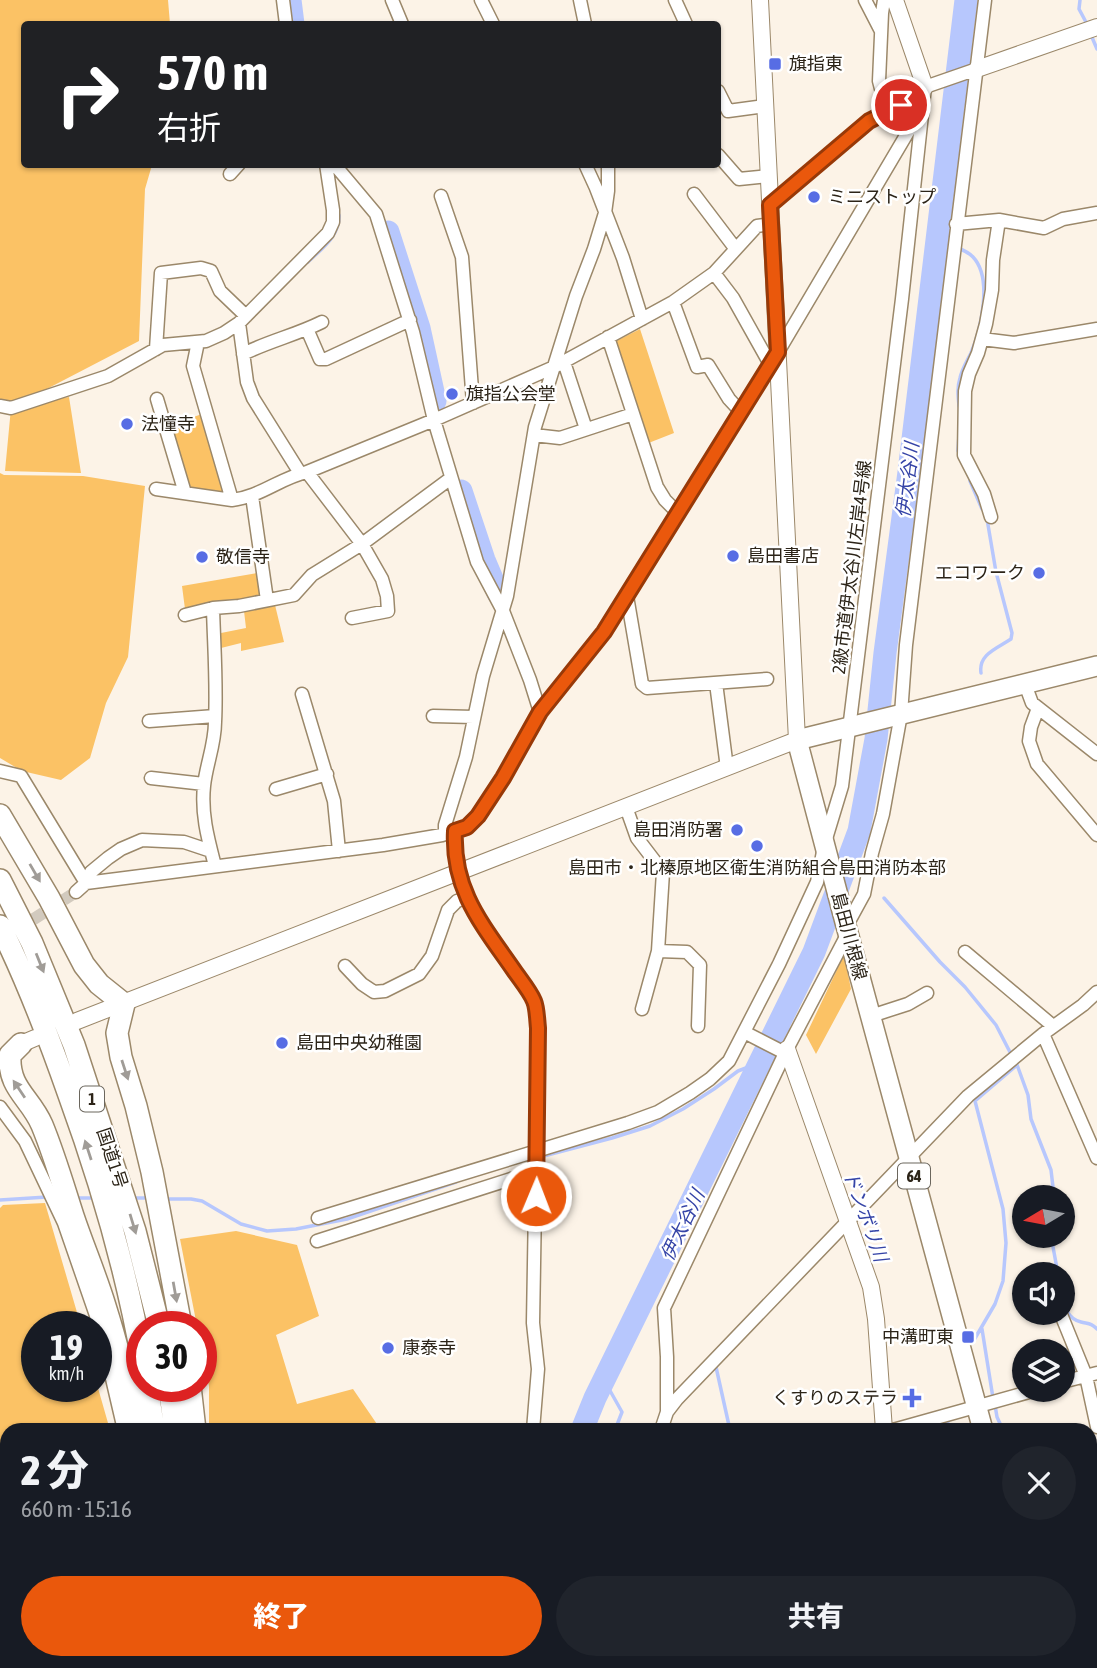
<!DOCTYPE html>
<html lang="ja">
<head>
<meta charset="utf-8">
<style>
	body { margin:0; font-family:"Asap Condensed","Noto Sans JP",sans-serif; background:#20242c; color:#f1f3f6; height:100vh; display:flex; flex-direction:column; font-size:26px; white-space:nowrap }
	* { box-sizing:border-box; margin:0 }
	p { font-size:23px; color:#9ea1a6 }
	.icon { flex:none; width:38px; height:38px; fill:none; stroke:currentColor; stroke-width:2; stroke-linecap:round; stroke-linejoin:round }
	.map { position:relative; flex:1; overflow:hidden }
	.sheet { position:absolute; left:0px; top:1423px; width:1097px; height:247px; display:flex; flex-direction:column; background:#171b24; border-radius:21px 21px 0 0; box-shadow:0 2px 5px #0004 }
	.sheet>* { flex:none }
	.top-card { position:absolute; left:21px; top:21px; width:700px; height:147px; border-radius:7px; box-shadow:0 2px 5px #0004; background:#202124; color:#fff; overflow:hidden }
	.needle { width:46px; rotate:260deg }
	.controls { position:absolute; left:1012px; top:1185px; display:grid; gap:14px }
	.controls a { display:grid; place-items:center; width:63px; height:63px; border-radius:50%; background:#171b24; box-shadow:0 2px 5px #0004; font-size:35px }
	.speed { position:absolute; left:21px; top:1311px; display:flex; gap:14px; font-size:35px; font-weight:700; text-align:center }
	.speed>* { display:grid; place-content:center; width:91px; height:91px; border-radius:50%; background:#171b24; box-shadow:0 2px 5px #0004; line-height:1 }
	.speed small { font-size:18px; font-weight:400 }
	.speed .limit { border:10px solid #d22; background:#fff; color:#111 }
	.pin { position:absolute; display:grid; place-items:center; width:60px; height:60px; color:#fff; margin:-30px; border:4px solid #fff; border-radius:50%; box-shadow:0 2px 7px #0007 }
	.me { position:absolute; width:77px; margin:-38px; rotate:1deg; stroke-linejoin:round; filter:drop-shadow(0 0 5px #0008) }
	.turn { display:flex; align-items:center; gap:24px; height:147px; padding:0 21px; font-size:32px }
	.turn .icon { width:91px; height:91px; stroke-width:2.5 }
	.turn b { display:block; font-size:49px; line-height:60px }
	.round { display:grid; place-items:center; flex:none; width:74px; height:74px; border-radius:37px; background:#20242c }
	.headline { display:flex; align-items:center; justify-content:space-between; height:119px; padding:0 21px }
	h1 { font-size:42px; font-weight:800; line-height:52px }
	.primary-button { display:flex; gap:14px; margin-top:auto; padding:14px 21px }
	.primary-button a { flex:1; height:80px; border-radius:42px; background:#ea580c; color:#fff; font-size:28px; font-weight:800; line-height:80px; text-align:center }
	.primary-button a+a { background:#20242c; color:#f1f3f6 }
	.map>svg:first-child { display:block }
</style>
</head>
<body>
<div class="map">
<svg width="1097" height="1668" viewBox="0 0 1097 1668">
	<rect width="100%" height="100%" fill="#fcf3e7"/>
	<path fill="#fbc265" d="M0,0h168l2,24h-146v140l128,1 -7,24 -6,152 -125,65 55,-9 12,76 -76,-2 6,-63 -11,-5z
		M640,329l34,104 -28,11 -32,-102z
		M202,414l21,78 -35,-4 -17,-63z
		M0,473l4,2 79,1 62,10 -17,171 -22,46 -16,55 -29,22 -39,-9 -22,-13z
		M257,573l3,26 -75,10 -3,-23z
		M275,605l9,37 -43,9v-8l-20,5v-15l25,-5 -2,-17z
		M844,955l7,34 -35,65 -10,-19z
		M45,1203l36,123h-44v60h59v-5l14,49h-103v232h137l1,6h-145v-460l3,-3z
		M236,1231l61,14 22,71 -43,19 21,69 56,-15 28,41h-172v-44l-8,-38v-22h-4l-17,-87z
		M208,1662h272v1l-1,5h-271z"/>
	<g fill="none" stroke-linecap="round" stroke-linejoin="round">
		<path stroke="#b7c7fd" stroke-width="3.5" d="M1080,0l-1,9 8,15
			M1091,35l6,14
			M937,242c11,3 27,6 36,15 20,21 8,72 -2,96 -4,8 -9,16 -11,25 -3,9 -2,18 -1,28
			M308,262c14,-14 32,-26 31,-47
			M958,451l1,-17
			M970,481l12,28
			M981,673c-3,-19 17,-25 30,-34l1,-6 -16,-61 -9,-53
			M848,860l15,15
			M884,898l56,64 25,25 31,38 16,31
			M782,1020l4,4 5,12
			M1016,1062l12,33 3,24 20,51 2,17 -3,10
			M540,1157l72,-19 38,-12 33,-17 31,-20 24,-18 21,-8
			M75,1198h21
			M131,1198h17
			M163,1199h28l11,2 39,23 26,7 29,-2 51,-10 109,-37
			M0,1200l47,-3
			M1051,1236l7,38
			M1062,1295c2,12 6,24 19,27 8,2 10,1 16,7
			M982,1329l11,69
			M974,1340l21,-36 8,-23 3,-38 -3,-34 -28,-108 42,-36
			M716,1367l14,63
			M604,1380l18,32 -7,18
			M995,1405l2,12 6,13
			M947,1430l1,-9
			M748,1668v-6
			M876,1668l2,-6
			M991,1668l1,-6"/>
		<path stroke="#b7c7fd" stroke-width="23" d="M290,0l3,24
			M388,232l31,96 16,73
			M461,491l23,69 14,33
			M582,1430l13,-32 219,-446 45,-121 17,-92 9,-86 24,-181 57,-472
			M510,1668l2,-6"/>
		<path stroke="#d2cabe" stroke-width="12" stroke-dasharray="12 6" stroke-linecap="butt" d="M18,929l58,-37"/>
		<g stroke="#9b886a" stroke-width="15">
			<path id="minor" d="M283,0l3,24
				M392,0l10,24
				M481,0l12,24
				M580,0l5,24
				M675,0l11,24
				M865,0l16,31
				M884,0l-2,13 -3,68 8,31
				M718,91l10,20 37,-5
				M718,155l21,24 30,-3
				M334,164l42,50 37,118 21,88 43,142 26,49 27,69 10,32
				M585,164l11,24 27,70 19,61
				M230,174l9,-10
				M694,194l41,54
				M441,196l21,61 11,146
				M770,205l99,-84 46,-24 10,-10 52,-18
				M956,224l43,-4 45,8 19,-9 34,-6
				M714,273l19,25 37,66
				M673,302l24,65 11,-2 21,34 12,13
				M307,329l13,30h6l84,-39
				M608,337l49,150 8,13 13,13
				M982,339l32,4 83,-14
				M198,342l-5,24 39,134
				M156,349l5,-76 40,-5 10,3 9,20 26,25
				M243,354c26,-13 53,-19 79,-32
				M564,362l22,67
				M157,399l28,94
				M0,406l11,2 97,-32 55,-31 43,-4 18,-8 15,-10
				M534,435l26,3 73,-24
				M307,472l55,72 20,35 5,17 1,15 -36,7
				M300,473l-47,-75 -6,-16 -8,-59 89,-90 5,-11v-12l-7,-46
				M156,489l76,11c28,-3 48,-22 75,-28l127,-52 120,-53 119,-65 41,-29 43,-47 14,-2
				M252,496l15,104
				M991,517l-7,-23 -20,-39 1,-64 4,-17 9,-21 8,-29 6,-34 1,-30 6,-40
				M627,596l15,88 5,4 120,-9
				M213,608c1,38 4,77 2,114 0,23 -9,43 -11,64 -3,28 4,53 11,80
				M185,615l28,-7 26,-2 55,-11 18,-20 50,-31 89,-66
				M716,683l11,85
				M1025,684l7,19 65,51
				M302,694l32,107 5,50
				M1038,708l-7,19 -2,14 8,23 60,71
				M433,716l41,1
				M149,721l66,-5
				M0,771l21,5 65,107 297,-38 59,-10 25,-8 11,-11 25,-38 37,-66 64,-80 174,-280 143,-242
				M151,778l53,6
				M276,789l51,-15
				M626,807l11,31 26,34 -5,79 -16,58
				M455,831c-3,58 26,92 57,138 7,9 18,22 22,32 3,7 3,18 4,27l-5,295 5,46 -5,61
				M445,834v-9l21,-68 17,-81 24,-80 28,-169 41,-131 18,-47 11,-36 3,-22v-27
				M76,892l10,-9 5,-11 17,-14 13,-9 21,-9 42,2 27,9
				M846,927l18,-33 8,-41 11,-39 18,-100 5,-69 79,-645
				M658,951l29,1 13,13 -2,61
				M965,952l88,74
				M345,966l17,18 12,8 11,-1 34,-17 13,-18 16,-46 9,-9 9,-3
				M871,1016l37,-12 19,-11
				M744,1032l41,21
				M1043,1034l54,124
				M0,1107l25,34 39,82 36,104 24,103
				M318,1218l310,-95 30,-11 32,-19 20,-14 19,-18 50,-97 38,-82 8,-40 17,-56 60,-487 23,-212
				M317,1241l219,-70
				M1060,1312l26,64 11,51
				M1062,1382l35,-9
				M667,1412v-55l-3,-49 121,-255 63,-120
				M661,1430l6,-18 10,-13 291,-303 75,-62 40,-29 14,-13
				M893,1430l143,-40
				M164,1662v6
				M820,1662l1,6
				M492,1668l2,-6
				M720,1668v-6
				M916,1668l2,-6"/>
		</g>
		<g stroke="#9b886a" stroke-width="18">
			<path id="tertiary" d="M895,0l30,87
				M977,69l120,-42
				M77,1021l720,-281 -37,-740
				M21,1044l14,-6
				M787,1049l84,238 5,32 8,111
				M587,1668l1,-6"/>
		</g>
		<g stroke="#9b886a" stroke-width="22">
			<path id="primary" d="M983,1430l-138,-508 -48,-182 300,-74
				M1046,1662l1,6"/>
		</g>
		<g stroke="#9b886a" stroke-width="24">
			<path id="trunk" d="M0,815l49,83 35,67 15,19 25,20 -7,29 4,24 15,49 16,66 29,154
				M0,880l32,63 42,102 61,186 24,95
				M0,926c27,54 49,112 69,169 31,85 57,174 73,264
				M21,1044l-11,11c-2,34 20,42 32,70 12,29 21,60 31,91 10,30 23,60 32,90 13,41 23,82 32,124
				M147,1386l7,44
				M169,1386l6,44
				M190,1386l5,44
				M190,1662v6"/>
		</g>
		<use href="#minor" stroke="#fff" stroke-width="12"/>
		<use href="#tertiary" stroke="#fff" stroke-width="16"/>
		<use href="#primary" stroke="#fff" stroke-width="19"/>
		<use href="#trunk" stroke="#fff" stroke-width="21"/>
	</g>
	<defs><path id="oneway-solid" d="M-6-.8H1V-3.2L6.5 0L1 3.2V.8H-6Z" transform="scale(1.75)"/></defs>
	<g fill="#a09c97">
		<use href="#oneway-solid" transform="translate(35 873) rotate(60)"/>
		<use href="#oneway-solid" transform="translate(40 963) rotate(68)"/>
		<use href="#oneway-solid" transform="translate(125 1070) rotate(72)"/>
		<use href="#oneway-solid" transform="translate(19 1089) rotate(-124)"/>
		<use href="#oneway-solid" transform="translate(88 1150) rotate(-108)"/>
		<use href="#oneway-solid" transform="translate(133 1224) rotate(73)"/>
		<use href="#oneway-solid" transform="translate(175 1292) rotate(80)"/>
	</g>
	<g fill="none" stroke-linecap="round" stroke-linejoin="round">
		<g stroke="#983908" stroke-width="18">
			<path id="route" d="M536,1196l2,-168c-1,-9 -1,-20 -4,-27 -4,-10 -15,-23 -21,-32 -32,-46 -61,-80 -58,-138l12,-4 11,-11 25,-38 37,-66 64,-80 174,-280 -8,-147 99,-84 32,-16"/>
		</g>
		<use href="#route" stroke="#ea580c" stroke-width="12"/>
	</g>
	<g fill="#576de4" stroke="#fff" stroke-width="2.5">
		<rect x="768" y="57" width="14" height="14" rx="3.5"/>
		<circle cx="814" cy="197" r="7"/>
		<circle cx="452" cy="394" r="7"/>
		<circle cx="127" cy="424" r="7"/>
		<circle cx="733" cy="556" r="7"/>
		<circle cx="202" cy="557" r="7"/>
		<circle cx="1039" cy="573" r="7"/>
		<circle cx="737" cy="830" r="7"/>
		<circle cx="757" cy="846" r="7"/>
		<circle cx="282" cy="1043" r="7"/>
		<rect x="961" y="1330" width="14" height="14" rx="3.5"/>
		<circle cx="388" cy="1348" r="7"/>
		<path d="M908.5 1387.5h7v7h7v7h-7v7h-7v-7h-7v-7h7z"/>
	</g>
	<g text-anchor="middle" stroke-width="5" stroke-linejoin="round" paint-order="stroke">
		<g fill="#fff" stroke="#6b665d" stroke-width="2">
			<rect x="80" y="1086.5" width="24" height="25" rx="5"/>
			<rect x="898" y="1163.5" width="32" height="25" rx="5"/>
		</g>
		<g font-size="16" font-weight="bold" fill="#2c2418">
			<text x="92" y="1105">1</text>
			<text x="914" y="1182">64</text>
		</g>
		<g font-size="18" fill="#2c2418" stroke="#fff" text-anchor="start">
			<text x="789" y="70">旗指東</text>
			<text x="828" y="203">ミニストップ</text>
			<text x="466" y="400">旗指公会堂</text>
			<text x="141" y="430">法憧寺</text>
			<text x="747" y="562">島田書店</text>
			<text x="216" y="563">敬信寺</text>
			<text x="1025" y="579" text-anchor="end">エコワーク</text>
			<text x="723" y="836" text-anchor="end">島田消防署</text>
			<text x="757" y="874" text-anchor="middle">島田市・北榛原地区衛生消防組合島田消防本部</text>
			<text x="296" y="1049">島田中央幼稚園</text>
			<text x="954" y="1343" text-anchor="end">中溝町東</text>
			<text x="402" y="1354">康泰寺</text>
			<text x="898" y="1404" text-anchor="end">くすりのステラ</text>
		</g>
		<g font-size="18" fill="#2c2418" stroke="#fff">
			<text transform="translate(852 567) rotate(-83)" y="6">2級市道伊太谷川左岸4号線</text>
			<text transform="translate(849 936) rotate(75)" y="6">島田川根線</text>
			<text transform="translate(112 1158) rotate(72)" y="6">国道1号</text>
		</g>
		<g font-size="19" font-style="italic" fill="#3544a7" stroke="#fff">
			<text transform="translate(907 480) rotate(-83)" y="7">伊太谷川</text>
			<text transform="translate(866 1216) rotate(70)" y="7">ドンボリ川</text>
			<text transform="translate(682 1225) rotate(-64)" y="7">伊太谷川</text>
		</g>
	</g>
</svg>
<div class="controls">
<a><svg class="needle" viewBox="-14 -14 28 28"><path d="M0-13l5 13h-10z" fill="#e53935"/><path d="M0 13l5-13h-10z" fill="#9ea1a6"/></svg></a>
<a><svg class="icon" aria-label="sound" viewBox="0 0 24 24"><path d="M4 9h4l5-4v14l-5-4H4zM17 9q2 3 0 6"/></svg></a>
<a><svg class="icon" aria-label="layers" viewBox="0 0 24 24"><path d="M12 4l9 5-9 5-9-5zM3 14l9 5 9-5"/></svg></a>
</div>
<div class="speed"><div>19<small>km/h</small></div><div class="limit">30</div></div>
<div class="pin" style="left:901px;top:105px;background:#d93025"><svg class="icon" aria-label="arrive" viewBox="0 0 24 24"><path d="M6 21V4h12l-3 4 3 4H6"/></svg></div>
<svg class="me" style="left:536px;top:1196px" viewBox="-20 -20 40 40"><circle r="17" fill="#ea580c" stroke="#fff" stroke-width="3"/><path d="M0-11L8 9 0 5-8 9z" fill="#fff"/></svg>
<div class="top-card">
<div class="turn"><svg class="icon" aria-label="right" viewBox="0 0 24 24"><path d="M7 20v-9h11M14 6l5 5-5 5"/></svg><div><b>570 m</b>右折</div></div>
</div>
<section class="sheet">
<div class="headline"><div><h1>2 分</h1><p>660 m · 15:16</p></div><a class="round"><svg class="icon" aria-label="close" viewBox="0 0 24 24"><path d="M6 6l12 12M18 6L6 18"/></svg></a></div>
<div class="primary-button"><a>終了</a><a>共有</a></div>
</section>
</div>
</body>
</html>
